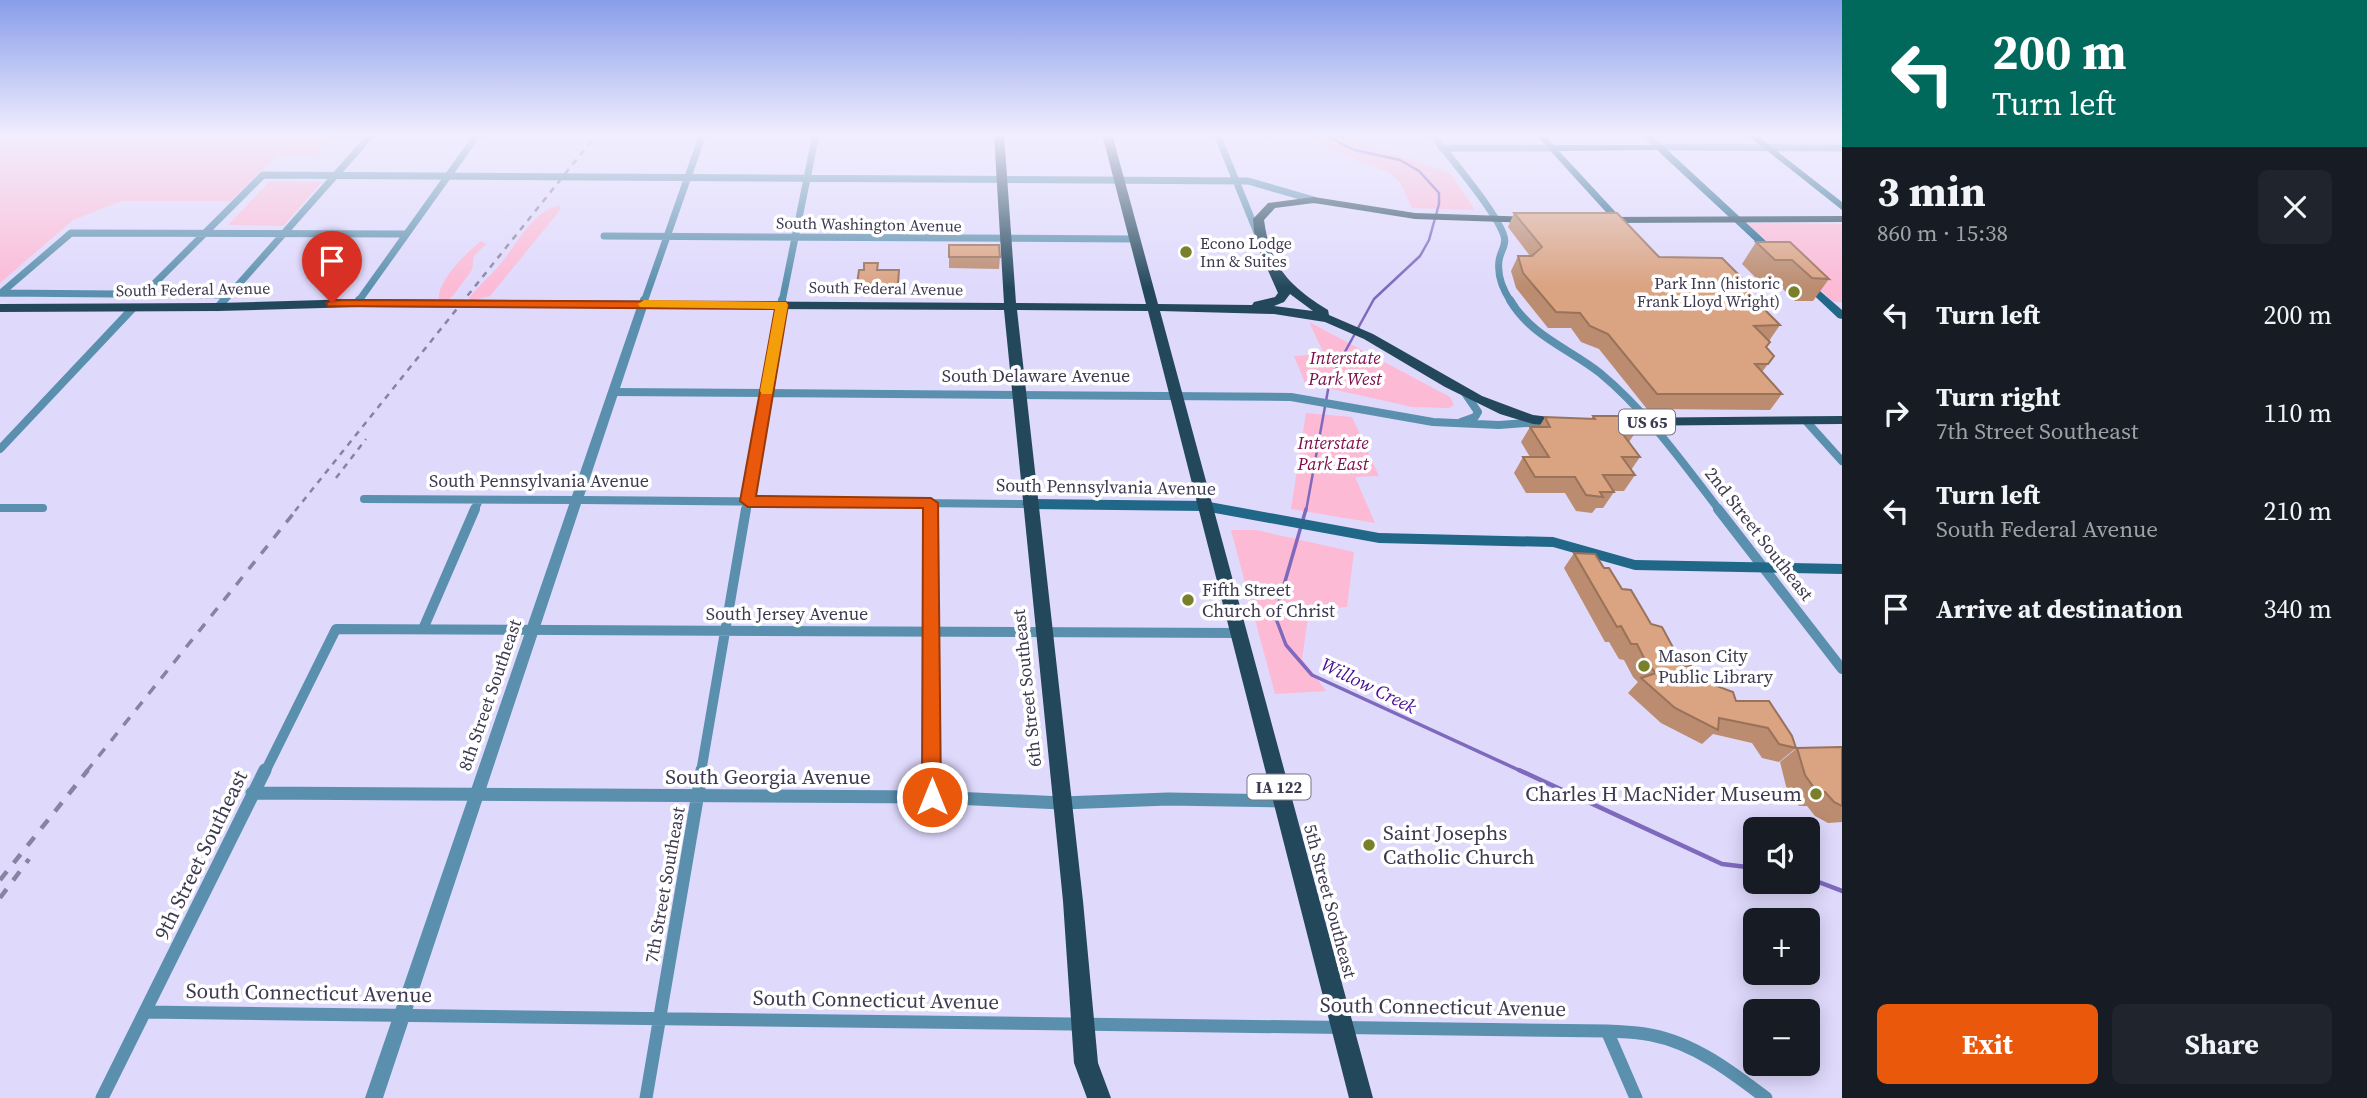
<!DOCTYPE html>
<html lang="en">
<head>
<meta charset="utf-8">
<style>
	body { margin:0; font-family:"Source Serif 4",serif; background:#20242c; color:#f1f3f6; height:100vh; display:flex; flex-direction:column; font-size:26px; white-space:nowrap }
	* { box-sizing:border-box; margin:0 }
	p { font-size:23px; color:#9ea1a6 }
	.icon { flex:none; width:38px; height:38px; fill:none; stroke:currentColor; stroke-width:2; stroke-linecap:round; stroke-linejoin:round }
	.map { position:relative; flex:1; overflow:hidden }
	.sheet { display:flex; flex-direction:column; background:#171b24; width:525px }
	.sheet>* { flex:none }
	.hud { background:#00695c; color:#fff; overflow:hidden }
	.tools { position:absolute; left:1743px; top:817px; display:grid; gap:14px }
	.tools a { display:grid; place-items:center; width:77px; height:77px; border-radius:10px; background:#171b24; box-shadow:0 4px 18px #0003; font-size:35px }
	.pin { position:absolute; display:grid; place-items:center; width:60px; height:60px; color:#fff; margin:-72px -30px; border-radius:50% 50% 50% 0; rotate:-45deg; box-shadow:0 0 7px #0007 }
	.pin .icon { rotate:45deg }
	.me { position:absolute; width:77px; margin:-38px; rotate:0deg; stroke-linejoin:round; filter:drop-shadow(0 0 5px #0008) }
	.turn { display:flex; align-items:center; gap:24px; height:147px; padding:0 35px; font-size:32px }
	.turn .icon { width:91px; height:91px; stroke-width:2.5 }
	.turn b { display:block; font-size:49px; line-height:60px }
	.round { display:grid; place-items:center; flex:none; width:74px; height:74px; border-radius:10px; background:#20242c }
	.summary { display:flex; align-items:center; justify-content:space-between; height:119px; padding:0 35px }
	h1 { font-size:42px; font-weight:700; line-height:52px }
	.primary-button { display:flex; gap:14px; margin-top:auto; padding:14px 35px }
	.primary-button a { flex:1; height:80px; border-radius:10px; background:#ea580c; color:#fff; font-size:28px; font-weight:700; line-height:80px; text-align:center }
	.primary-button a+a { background:#20242c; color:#f1f3f6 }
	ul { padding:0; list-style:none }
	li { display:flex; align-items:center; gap:21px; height:98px; padding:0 35px }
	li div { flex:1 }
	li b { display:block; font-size:26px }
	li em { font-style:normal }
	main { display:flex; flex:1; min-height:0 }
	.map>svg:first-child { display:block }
</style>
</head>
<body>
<main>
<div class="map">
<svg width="1842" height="1098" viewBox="0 0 1842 1098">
	<rect width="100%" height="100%" fill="#dfd9fc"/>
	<path fill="#fcbad5" d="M0,134h367l-3,4h-31l-17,17h-38l-47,46h-109l-49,19 -73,63z
		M1306,134h30l114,39 25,37 -63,-2 -12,-26 -12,-10 -60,-23z
		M270,181l52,1 -39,44 -55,-1z
		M559,206l2,3 -71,87 -20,5 -1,-3c10,-13 23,-23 33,-36 15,-18 32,-53 57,-56z
		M1747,223l95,1v78h-9z
		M481,241l5,3 -12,12 -2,14 -20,27 -4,3 -9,-1c-2,-18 28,-47 42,-58z
		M1309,322l141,75 4,8 -5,3 -37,-1 -107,-24 -11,-27 30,-2z
		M1306,413l46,4 27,59 -24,1 20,46 -84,-14z
		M1231,530h25l98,22 -7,55 -38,3 -7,49 24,32 -51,3z"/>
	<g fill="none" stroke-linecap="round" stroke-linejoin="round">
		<path stroke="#7e69bd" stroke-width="2.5" d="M1306,511l24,-132 44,-80 46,-43 9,-16 10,-36v-11l-20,-22 -19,-11 -46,-10 -32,-16"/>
		<path stroke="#7e69bd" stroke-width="3.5" d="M1306,509l-31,107 11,29 26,30 211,97"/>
		<path stroke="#7e69bd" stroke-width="4.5" d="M1519,770l203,94 33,4
			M1808,878l34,13"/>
		<path stroke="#5a90ad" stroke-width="7" d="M1217,134l41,101
			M1432,134c18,24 64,77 72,102 3,10 -4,15 -5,25 -2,15 4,29 12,41
			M1645,134l14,13 183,1
			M1442,148h110
			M604,236l530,3
			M1,293l70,-60 335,1
			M1,293l228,2
			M144,294l119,-119 985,6 66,19
			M223,302l149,-168
			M358,302l120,-168
			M644,302l59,-168
			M782,302l34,-168"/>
		<path stroke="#5a90ad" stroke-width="8" d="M1510,300c21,36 60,49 90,73 47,39 83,90 120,138
			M357,303l2,-3
			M643,304l1,-4
			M218,307l6,-7
			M613,392l678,5 142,25 66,3 42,-3
			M1806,421l36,40
			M1461,422l14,-5 3,-5 -13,-19
			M0,449l133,-141
			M364,499l212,1
			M931,503v8
			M0,508h43
			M474,511l5,-11
			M746,511l36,-211"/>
		<path stroke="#5a90ad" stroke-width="10" d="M931,509l1,263
			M1718,509l124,160
			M423,629l52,-120
			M265,772l71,-143 902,4
			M701,772l45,-263"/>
		<path stroke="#5a90ad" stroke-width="13" d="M932,770v27
			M252,793l680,4 130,6 106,-4 115,2
			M145,1012l1462,19c15,1 29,1 44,4 43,8 81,37 115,63
			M1607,1031l29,67
			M102,1098l163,-328
			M646,1098l56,-328"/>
		<path fill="#5a90ad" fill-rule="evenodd" d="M643,301l5,3 -64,192 445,4 6,4 -6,4 -448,-4 -198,594h-18l273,-794z"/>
		<path fill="#206788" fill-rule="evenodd" d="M1535,134h9l10,11h108l118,109 -9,2 -114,-106 -98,1 64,69 -8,2z
			M1746,134h9l87,68v8z
			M1806,279l36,31v9l-4,-1 -36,-34v-4z
			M1029,499l175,2 175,32 174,4 82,23 207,4v10l-207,-4 -82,-23 -174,-4 -175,-32 -175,-2 -7,-5z"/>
		<path fill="#23485b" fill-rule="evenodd" d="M994,134h10l12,169 130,1 -44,-170h10l46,170 94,1 2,-3 21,-5 3,-4 -23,-52 -2,-22 15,-16 46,-6 101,16 116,4 5,3 -5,3 -116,-4 -101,-16 -39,5 -11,12c6,46 25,66 64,90l1,5 44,19 109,62 51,19 33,4 2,3 -7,4 -28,-2 -33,-10 -55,-27 -81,-48 -39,-17 -51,-8 -114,-3 213,787h-24l-201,-787 -131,-1 66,591 15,162 13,35h-24l-13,-35 -11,-162 -59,-591 -647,-3 -139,4 -218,1v-8l218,-1 139,-4 647,4zM1290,294l23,17 -39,-5 10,-4z
			M1842,216v6l-240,1 -5,-3 5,-3z
			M1842,416v8l-234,2 -7,-4 7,-4z"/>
		<path stroke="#8983a0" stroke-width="2.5" stroke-dasharray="6 6" stroke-linecap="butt" d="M336,478l30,-39
			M295,511l302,-377"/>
		<path stroke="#8983a0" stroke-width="3.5" stroke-dasharray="10 10" stroke-linecap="butt" d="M86,772l211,-263"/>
		<path stroke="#8983a0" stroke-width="4.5" stroke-dasharray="11 11" stroke-linecap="butt" d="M0,880l88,-110
			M0,898l29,-39"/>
	</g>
	<path fill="#bb8c6f" d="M1514,213l236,73 -3,6 33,33 -11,16 -3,6 8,9 -12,16 20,22 -12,16 -123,-1 -48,-60 -18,-7 -10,-14h-23l-32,-40 -5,-17 7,-15h12l-22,-29z
		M1756,242l73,37 -16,22h-18l-19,-19h-16l-18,-18z
		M949,245l51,12 -1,12 -50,-1z
		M878,270h21l-1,25h-40l-1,-11z
		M1593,416l42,17 -6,9 11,15 -9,13 4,5 -11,16h-11l1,1 -11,16h-7l-4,5 -16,-2 -11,-18h-39l-12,-20 9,-16h7l-9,-15 9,-15h9l6,-10 46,2z
		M1574,553l30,15 47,56 32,42 53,35 60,47 -17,14 -17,-4 -10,-15 -39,-9 -11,10 -41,-21 -33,-30 10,-11 -5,-5 -9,-17 -5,-1 -10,-17h-4l-41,-74z
		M1842,747v75l-14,1 -13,-7 -8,-10h-8l-12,-16 -7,-28 17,-14z"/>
	<path fill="#daa381" stroke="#99725a" stroke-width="2" d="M1514,213h103l42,44 63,1 28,28h-9l39,39 -26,1 16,16 -4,5 8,9 -6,8h-13l27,30h-125l-49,-60 -18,-8 -10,-13 -24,-1 -33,-39 -5,-17h14l10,-9z
		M1756,242h34l39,37 -17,-1 -20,-18h-17z
		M949,245h50l1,12h-51z
		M864,263h14l-1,7h22l-1,14h-41l2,-14h5z
		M1593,416h30l12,17h-13l18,24h-18l13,18h-32l11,17h-14l3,5 -17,-2 -11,-18h-40l-12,-20h26l-19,-30h20l-5,-10 50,2z
		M1574,553l21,1 9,14h5l13,21 9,1 20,34 11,3 21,39h8l20,18 22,8 3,9h33l23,35 4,12 -17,-4 -11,-16 -49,-10 -1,12 -43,-22 -34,-30 15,-5 -10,-11 -9,-18h-6l-10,-18 -4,1z
		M1842,747v59l-8,-4 -9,-10h-8l-12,-17 -8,-27z"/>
	<linearGradient id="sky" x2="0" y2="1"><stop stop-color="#899eea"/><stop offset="0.47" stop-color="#f1eefe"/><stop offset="1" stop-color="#f1eefe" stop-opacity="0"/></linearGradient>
	<rect width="1842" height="288" fill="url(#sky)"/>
	<path fill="#ea580c" stroke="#983908" stroke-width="2" d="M332,300l454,2 2,3 -32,191 175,2 7,5 3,294 -2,6 -7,3 -7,-3 -3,-6 1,-289 -175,-1 -8,-6 35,-192 -447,-3 -2,-3z"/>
	<path fill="#f59e0b" d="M644,300l142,2 2,3 -16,89h-10l-2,-3 15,-82 -135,-2 -2,-3z"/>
	<g fill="#7a802a" stroke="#fff" stroke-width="2.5">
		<circle cx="1186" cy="252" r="7"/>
		<circle cx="1794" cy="292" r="7"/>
		<circle cx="1188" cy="600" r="7"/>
		<circle cx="1644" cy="666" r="7"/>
		<circle cx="1816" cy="794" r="7"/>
		<circle cx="1369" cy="845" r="7"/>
	</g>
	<g text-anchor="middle" stroke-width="7" stroke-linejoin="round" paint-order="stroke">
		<g font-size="16" fill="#3e3950" stroke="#fff">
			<text transform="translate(869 224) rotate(1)" y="6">South Washington Avenue</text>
			<text transform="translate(886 288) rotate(1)" y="6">South Federal Avenue</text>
			<text transform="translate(193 289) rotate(-1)" y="6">South Federal Avenue</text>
		</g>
		<g font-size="16" fill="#3e3950" stroke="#fff" text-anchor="start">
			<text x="1200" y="249">Econo Lodge<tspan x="1200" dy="18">Inn &amp; Suites</tspan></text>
			<text x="1780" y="289" text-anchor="end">Park Inn (historic<tspan x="1780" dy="18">Frank Lloyd Wright)</tspan></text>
		</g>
		<g fill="#fff" stroke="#787484" stroke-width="2">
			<rect x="1619" y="409.5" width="56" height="25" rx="5"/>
			<rect x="1247.5" y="774.5" width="63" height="25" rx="5"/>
		</g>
		<g font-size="16" font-weight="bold" fill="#3e3950">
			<text x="1647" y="428">US 65</text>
			<text x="1279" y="793">IA 122</text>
		</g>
		<g font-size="18" font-style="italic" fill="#7c0c4b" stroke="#fff">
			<text x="1345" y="364">Interstate<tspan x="1345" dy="21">Park West</tspan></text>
			<text x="1333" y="449">Interstate<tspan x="1333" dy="21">Park East</tspan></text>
		</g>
		<g font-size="18" fill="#3e3950" stroke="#fff">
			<text x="1036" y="382">South Delaware Avenue</text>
			<text x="539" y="487">South Pennsylvania Avenue</text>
			<text transform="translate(1106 487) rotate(1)" y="6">South Pennsylvania Avenue</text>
			<text transform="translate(1759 534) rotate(52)" y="6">2nd Street Southeast</text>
			<text x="787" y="620">South Jersey Avenue</text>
			<text transform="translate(1027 688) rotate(-96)" y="6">6th Street Southeast</text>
			<text transform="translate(490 695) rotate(-71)" y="6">8th Street Southeast</text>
			<text transform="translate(665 885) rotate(-80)" y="6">7th Street Southeast</text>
			<text transform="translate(1330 901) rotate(75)" y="6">5th Street Southeast</text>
		</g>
		<g font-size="18" fill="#3e3950" stroke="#fff" text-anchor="start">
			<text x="1202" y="596">Fifth Street<tspan x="1202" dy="21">Church of Christ</tspan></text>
			<text x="1658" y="662">Mason City<tspan x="1658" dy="21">Public Library</tspan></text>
		</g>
		<g font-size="19" font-style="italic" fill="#470d94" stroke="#fff">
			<text transform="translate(1369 685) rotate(26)" y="7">Willow Creek</text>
		</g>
		<g font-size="21" fill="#3e3950" stroke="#fff">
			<text x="768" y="784">South Georgia Avenue</text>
			<text transform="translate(201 855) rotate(-64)" y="7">9th Street Southeast</text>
			<text transform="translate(309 993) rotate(1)" y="7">South Connecticut Avenue</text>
			<text transform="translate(876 1000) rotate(1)" y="7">South Connecticut Avenue</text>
			<text transform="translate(1443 1007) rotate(1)" y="7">South Connecticut Avenue</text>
		</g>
		<g font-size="21" fill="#3e3950" stroke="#fff" text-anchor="end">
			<text x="1802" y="801">Charles H MacNider Museum</text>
			<text x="1383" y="840" text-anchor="start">Saint Josephs<tspan x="1383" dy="24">Catholic Church</tspan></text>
		</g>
	</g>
</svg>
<div class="tools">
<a><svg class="icon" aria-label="sound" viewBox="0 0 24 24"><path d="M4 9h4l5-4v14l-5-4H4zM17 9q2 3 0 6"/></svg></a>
<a>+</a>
<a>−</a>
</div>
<div class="pin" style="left:332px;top:303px;background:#d93025"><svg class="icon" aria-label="arrive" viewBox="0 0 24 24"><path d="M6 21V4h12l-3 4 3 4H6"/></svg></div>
<svg class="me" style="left:932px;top:797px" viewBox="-20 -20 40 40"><circle r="17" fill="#ea580c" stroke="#fff" stroke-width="3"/><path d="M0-11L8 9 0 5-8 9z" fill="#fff"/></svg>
</div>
<section class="sheet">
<div class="hud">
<div class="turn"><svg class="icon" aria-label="left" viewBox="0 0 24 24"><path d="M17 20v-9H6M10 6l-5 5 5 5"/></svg><div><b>200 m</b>Turn left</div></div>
</div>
<div class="summary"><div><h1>3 min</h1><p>860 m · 15:38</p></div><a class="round"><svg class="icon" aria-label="close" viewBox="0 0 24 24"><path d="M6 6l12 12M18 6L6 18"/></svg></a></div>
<ul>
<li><svg class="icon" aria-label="left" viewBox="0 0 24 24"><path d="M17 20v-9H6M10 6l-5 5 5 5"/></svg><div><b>Turn left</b></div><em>200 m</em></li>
<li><svg class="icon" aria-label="right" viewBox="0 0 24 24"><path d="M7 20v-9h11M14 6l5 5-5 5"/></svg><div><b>Turn right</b><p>7th Street Southeast</p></div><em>110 m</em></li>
<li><svg class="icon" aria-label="left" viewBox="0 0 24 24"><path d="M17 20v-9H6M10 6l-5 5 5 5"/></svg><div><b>Turn left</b><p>South Federal Avenue</p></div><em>210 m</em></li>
<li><svg class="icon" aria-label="arrive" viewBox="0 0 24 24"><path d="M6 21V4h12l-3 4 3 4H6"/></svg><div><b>Arrive at destination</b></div><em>340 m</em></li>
</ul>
<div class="primary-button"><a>Exit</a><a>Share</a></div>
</section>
</main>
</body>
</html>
